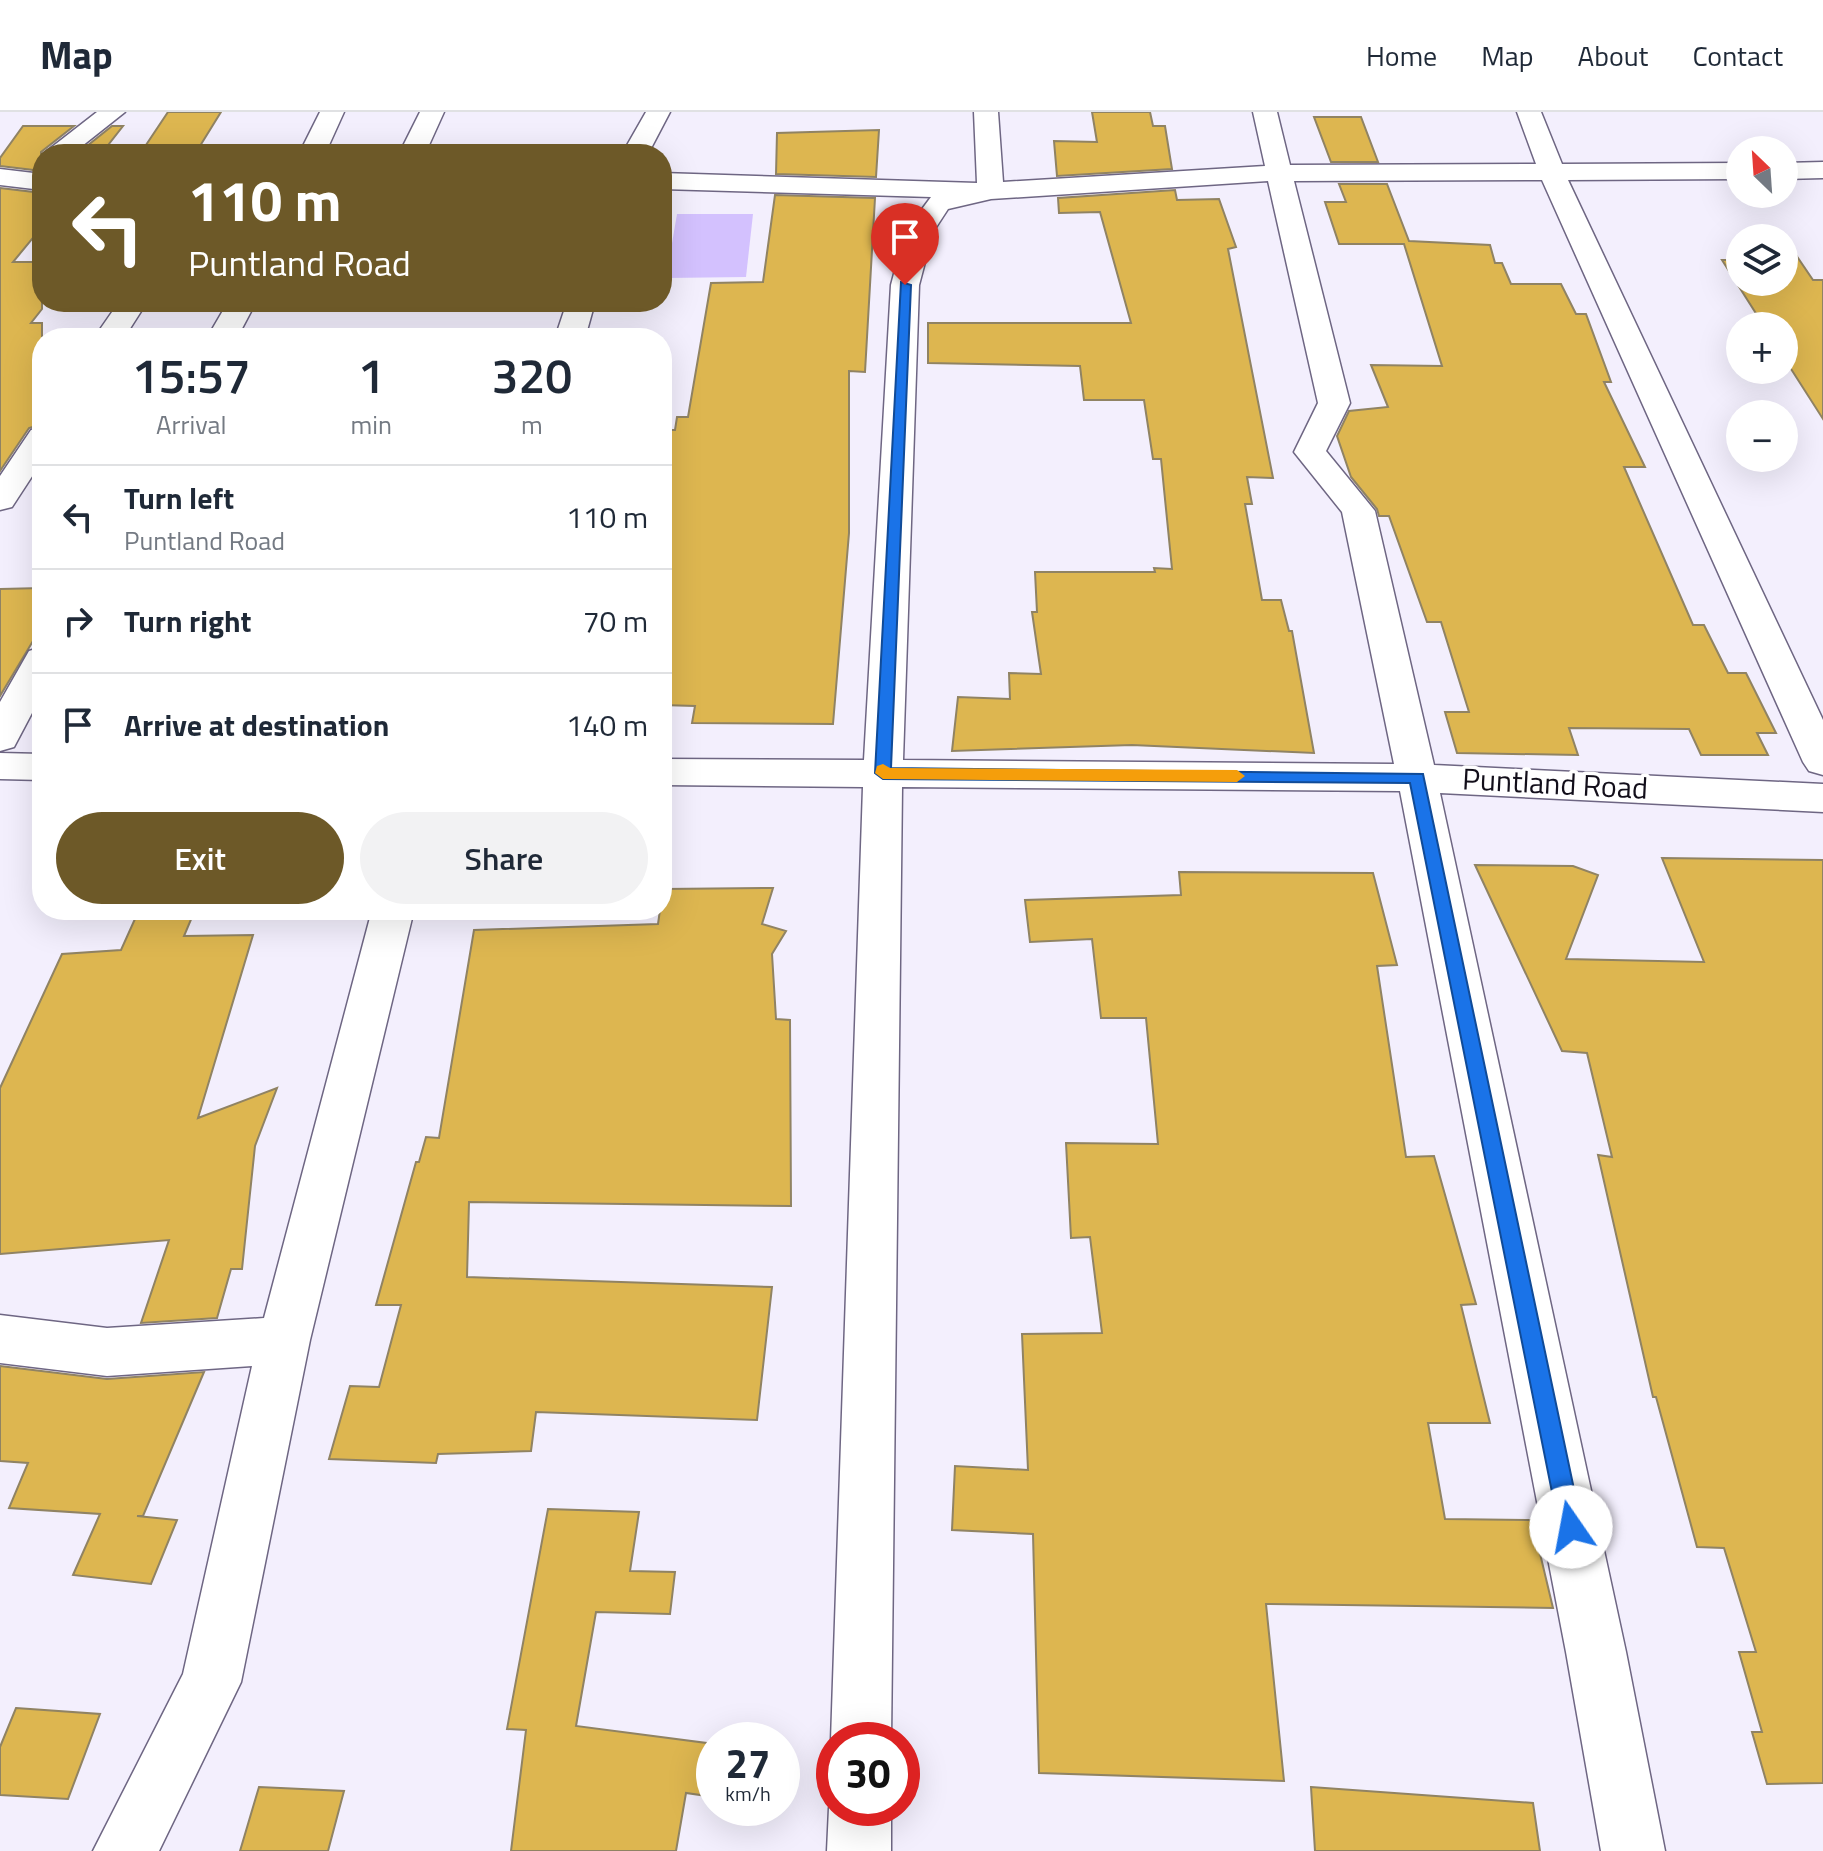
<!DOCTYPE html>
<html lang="en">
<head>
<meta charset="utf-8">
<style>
	body { margin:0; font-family:"Titillium Web",sans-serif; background:#f2f2f3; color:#1f2937; height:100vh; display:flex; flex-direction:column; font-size:30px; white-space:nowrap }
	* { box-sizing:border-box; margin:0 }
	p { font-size:26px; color:#747a83 }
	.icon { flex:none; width:44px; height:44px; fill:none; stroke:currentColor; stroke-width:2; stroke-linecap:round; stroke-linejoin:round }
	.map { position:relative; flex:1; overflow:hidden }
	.side { position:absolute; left:32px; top:216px; width:640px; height:592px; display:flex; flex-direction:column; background:#fff; border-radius:32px; box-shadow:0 8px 32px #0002 }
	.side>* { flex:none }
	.guide { position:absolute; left:32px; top:32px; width:640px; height:168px; border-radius:32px; box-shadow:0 8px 32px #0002; background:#6d5928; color:#fff; overflow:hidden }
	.needle { width:52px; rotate:335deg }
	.fabs { position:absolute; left:1726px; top:24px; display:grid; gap:16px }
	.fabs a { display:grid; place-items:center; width:72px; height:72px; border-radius:50%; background:#fff; box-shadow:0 8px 32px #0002; font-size:40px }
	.speed { position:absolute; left:696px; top:1610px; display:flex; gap:16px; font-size:40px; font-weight:700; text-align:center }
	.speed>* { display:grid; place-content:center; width:104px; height:104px; border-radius:50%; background:#fff; box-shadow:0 8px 32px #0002; line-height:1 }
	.speed small { font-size:20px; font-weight:400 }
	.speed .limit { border:12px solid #d22; background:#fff; color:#111 }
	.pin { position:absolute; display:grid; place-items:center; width:68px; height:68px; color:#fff; margin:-82px -34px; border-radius:50% 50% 50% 0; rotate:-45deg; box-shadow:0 0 8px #0007 }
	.pin .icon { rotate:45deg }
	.me { position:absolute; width:88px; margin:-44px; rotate:348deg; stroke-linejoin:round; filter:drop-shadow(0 0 6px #0008) }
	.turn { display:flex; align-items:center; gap:28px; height:168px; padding:0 24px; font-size:36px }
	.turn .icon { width:104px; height:104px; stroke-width:2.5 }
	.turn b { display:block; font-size:56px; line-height:68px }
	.eta { display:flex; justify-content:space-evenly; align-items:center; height:136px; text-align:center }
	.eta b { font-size:48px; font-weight:600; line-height:56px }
	.primary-button { display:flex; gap:16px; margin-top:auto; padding:16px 24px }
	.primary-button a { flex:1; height:92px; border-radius:48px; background:#6d5928; color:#fff; font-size:32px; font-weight:600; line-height:92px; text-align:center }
	.primary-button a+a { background:#f2f2f3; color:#1f2937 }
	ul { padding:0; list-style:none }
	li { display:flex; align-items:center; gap:24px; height:104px; padding:0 24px; border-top:2px solid #e0e1e3 }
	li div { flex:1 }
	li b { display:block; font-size:30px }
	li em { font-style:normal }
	header { display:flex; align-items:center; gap:48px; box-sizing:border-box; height:112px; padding:0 40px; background:#fff; border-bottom:2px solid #e0e1e3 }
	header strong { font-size:38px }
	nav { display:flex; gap:44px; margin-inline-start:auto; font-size:28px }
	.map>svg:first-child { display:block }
</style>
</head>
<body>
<header>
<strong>Map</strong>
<nav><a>Home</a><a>Map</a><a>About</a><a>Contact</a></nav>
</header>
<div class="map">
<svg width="1823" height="1739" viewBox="0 0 1823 1739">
	<rect width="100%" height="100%" fill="#f3effd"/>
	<path fill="#d3c1fe" d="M677,102h76l-7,63 -80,1z"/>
	<path fill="#ddb650" stroke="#908363" stroke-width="2" d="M168,0h53l-26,42h-55z
		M1092,0h58l3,14h12l7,43 -115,7 -3,-35 43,1z
		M1314,5h47l17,45h-47z
		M23,14h51l-33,26 1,19 -42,-5v-8z
		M112,14h11l-22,28h-24z
		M879,18l-3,47 -100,-3 1,-41z
		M1339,72h48l22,57 81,4 5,18h7l9,21h50l15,30h10l25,68h-7l41,85h-21l69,158h11l24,48h18l30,60h-19l11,22h-67l-12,-26 -120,-1 9,27 -121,-2 -12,-41h24l-28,-90h-14l-38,-106h-10l-2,-7 -26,-32 -14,-41 12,-25 39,-4 -17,-42 71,1 -38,-122h-65l-14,-42h21z
		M0,76l42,5v34l-29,35h29v47l-11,14h11v101l-13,4 -29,43z
		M1175,78l2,10 42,-1 17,48 -8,2 45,229 -26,-1 5,27h-7l17,96h19l8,31h3l22,122 -182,-8 -180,6 6,-54 52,2 -1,-26 32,1 -9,-62h5l-2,-40h120l-1,-4 18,1 -11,-110h-8l-9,-59h-60l-4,-34 -152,-3v-40h203l-31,-111 -41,1 -1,-15z
		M775,83l100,3 -10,174 -16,-1v162l-16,191 -141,-1 3,-17 -33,-1v-177l4,-98h9l2,-13h11l23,-134 52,-1z
		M1737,143h3v27h44v-27h12l17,25h10v139l-39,-61v-32h-20l-42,-66h17z
		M42,476v38l-42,70v-107z
		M1662,746l161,2v923l-56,1 -15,-52h10l-23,-80h17l-32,-104 -27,-1 -41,-150h-3l-55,-242 14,2 -25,-104 -25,-2 -87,-186 98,1 25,9 -32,84 138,3z
		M1179,760l194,1 24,92 -20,1 29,191 28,-1 42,148 -15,1 29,118h-62l17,96 87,1 21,88 -287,-4 18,177 -245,-8 -6,-239 -81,-4 3,-64 73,4 -6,-136 80,-1 -12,-96 -19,1 -5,-95 92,1 -12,-126h-45l-9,-79 -62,3 -5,-42 156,-5z
		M773,776l-11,36 24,7 -14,23 4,65 14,1 1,186 -322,-4 -2,75 305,10 -15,133 -221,-8 -5,39 -93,3 -2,9 -107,-4 21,-73 29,1 22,-82h-25l40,-143h3l7,-25 13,1 35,-208 184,-6 5,-35z
		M139,798h56l-11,26 69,-1 -55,183 79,-30 -22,58 -13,123h-11l-14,49 -76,5 28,-83 -169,14v-166l62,-134 59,-4z
		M0,1254l107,13 97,-7 -61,144h-6l40,4 -26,64 -78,-9 27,-61 -91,-6 19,-45 -28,-2z
		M548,1397l91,3 -9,59 45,1 -5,42 -74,-2 -20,114 138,18v53l-28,-4 -10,58h-165l15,-121 -19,-1z
		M16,1596l84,6 -32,85 -68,-4v-48z
		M259,1675l85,4 -16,60h-88z
		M1311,1675l222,16 7,48h-225z"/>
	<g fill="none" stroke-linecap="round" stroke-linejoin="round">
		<g stroke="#6e6683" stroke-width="3">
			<path id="street" d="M97,0h28l-53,42h-29z
				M320,0h24l-19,42h-26z
				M420,0h24l-19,42h-26z
				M646,0h24l-22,42h-26z
				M974,0h24l5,70 262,-16 -12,-54h24l13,53 246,-1 -19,-52h24l21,52 178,-1v16l-172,1 255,540v55l-14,-4 -6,-9 -261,-582 -248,1 56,222 -24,48 49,60 59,254 389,19v28l-383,-19 186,859 39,199h-64l-35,-199 -166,-861 -498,-4 -11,953h-57v8l-3,-8 32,-953 -201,-2v-26l202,1 27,-475 14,-53 26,-35 -269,-8v-16l315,10zM1268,69l50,222 -24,49 48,60 52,252 -491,-4 16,-475 14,-53 15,-23 43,-10z
				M1823,50v16l-39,1v-16z
				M0,57l42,5v16l-42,-5z
				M119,190h28l-23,36h-30z
				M228,190h28l-19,36h-30z
				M567,190h28l-10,36h-30z
				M42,315v34l-30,46 -12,3v-34l31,-46z
				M42,535v47l-28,53 -14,4v-49l29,-51z
				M0,641l42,1v26l-42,-1z
				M372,798h42l-104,430 -69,342 -82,169h-66l90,-177 69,-308 -145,10 -107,-13v-48l107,13 157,-10z
				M834,1683v13h57v43h-64l2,-43z"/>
		</g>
		<use href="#street" fill="#fff" fill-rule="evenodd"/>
	</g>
	<path fill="#1a73e8" stroke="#114b97" stroke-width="2" d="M901,170l10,3 -20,483 532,6 159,753 -3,8 -8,3 -9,-3 -3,-8 -149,-744 -527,-4 -8,-6z"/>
	<path fill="#f59e0b" d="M883,652l7,4 347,2 8,6 -8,6 -354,-3 -8,-6 2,-7z"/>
	<g text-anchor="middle" stroke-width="7" stroke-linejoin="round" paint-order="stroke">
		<g font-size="30" fill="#120e1a" stroke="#fff">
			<text transform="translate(1555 672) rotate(3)" y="10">Puntland Road</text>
		</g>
	</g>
</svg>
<div class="fabs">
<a><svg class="needle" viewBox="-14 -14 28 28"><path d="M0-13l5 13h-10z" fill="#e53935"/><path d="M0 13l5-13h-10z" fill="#747a83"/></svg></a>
<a><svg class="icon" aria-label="layers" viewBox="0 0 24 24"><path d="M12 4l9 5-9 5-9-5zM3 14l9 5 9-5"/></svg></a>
<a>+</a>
<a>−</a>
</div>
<div class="speed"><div>27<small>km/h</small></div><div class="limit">30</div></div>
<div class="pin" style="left:905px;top:173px;background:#d93025"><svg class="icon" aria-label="arrive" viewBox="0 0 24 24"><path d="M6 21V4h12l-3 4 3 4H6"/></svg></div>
<svg class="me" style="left:1571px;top:1415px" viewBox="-20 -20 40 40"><circle r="19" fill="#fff"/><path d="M0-13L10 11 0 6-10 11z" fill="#1a73e8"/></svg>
<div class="guide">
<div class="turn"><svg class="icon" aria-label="left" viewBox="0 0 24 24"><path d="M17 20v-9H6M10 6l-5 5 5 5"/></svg><div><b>110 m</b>Puntland Road</div></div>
</div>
<section class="side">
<div class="eta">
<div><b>15:57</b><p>Arrival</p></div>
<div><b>1</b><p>min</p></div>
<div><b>320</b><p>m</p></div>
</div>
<ul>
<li><svg class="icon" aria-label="left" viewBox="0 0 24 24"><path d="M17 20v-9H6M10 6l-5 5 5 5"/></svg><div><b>Turn left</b><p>Puntland Road</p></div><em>110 m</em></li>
<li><svg class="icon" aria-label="right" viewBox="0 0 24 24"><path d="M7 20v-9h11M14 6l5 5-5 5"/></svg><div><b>Turn right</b></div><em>70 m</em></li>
<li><svg class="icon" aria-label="arrive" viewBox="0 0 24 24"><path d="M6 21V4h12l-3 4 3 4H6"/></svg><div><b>Arrive at destination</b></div><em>140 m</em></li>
</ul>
<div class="primary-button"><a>Exit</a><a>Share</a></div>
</section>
</div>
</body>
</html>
